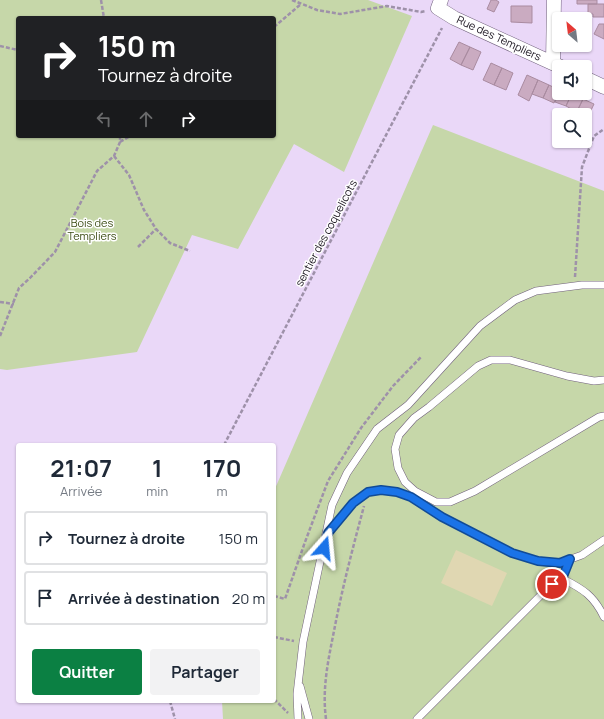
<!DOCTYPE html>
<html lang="fr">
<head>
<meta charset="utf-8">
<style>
	body { margin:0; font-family:Manrope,sans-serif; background:#f2f2f3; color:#1f2937; height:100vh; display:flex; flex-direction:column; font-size:15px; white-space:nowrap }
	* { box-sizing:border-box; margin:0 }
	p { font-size:13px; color:#747a83 }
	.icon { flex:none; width:22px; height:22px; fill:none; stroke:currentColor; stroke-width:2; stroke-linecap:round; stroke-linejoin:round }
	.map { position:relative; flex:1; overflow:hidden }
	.drawer { position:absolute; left:16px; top:443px; width:260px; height:260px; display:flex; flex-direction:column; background:#fff; border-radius:4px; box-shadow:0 1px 3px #0004 }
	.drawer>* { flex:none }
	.top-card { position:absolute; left:16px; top:16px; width:260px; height:122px; border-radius:4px; box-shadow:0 1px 3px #0004; background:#202124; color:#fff; overflow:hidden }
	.needle { width:26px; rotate:332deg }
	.controls { position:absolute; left:552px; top:12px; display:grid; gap:8px }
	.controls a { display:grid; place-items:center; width:40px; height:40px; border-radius:4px; background:#fff; box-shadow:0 1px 3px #0004; font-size:20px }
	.pin { position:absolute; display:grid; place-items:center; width:34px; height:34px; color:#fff; margin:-17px; border:2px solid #fff; border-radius:50%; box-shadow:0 1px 4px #0007 }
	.me { position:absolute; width:44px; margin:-22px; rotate:18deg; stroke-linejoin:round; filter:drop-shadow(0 0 3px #0008) }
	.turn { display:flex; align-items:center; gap:14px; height:84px; padding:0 16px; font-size:18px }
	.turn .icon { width:52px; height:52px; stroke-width:2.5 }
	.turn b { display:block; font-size:28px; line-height:34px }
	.lanes { display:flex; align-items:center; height:38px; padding:0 16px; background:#0003; justify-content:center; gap:20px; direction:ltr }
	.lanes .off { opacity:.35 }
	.eta { display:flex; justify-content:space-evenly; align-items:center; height:68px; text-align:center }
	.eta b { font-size:24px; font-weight:700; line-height:28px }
	.action { display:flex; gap:8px; margin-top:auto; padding:8px 16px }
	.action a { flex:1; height:46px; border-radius:4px; background:#0b8043; color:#fff; font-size:16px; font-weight:700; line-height:46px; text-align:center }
	.action a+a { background:#f2f2f3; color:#1f2937 }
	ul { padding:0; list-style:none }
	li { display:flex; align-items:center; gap:12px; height:54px; margin:0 8px 6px; padding:0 8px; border:2px solid #e0e1e3; border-radius:4px }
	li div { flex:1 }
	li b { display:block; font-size:15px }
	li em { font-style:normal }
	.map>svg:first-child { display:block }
</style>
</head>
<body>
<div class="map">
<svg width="604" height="719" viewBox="0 0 604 719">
	<rect width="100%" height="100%" fill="#ead8f8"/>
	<path fill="#c6d7a9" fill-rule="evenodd" d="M0,0h368l44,16 -68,156 -50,-28 -56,105 -46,-14 -55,117 -130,18 -7,-1zM18,18h256v118h-256z
		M433,125l171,66v528h-381l-1,-18h52v-210z"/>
	<path fill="#e0d7b2" d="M456,550l51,23 -15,33 -51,-23z"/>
	<path fill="#caabc1" stroke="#a98ba0" d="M491,0h5l3,2 -5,10 -7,-3z
		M577,0h20v4h-20z
		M588,4h16v13h-11v-3h-5z
		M511,6h21v17l-21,-1z
		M599,24h5v15l-10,-5z
		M459,42l11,5 -9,18 -11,-6z
		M470,47l11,5 -8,18 -12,-5z
		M491,63l11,5 -8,17 -11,-5z
		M502,68l11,5 -7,17 -12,-5z
		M527,75l11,5 -9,21 -11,-6z
		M538,80l11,5 -6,13 -11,-4z
		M549,85l10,5 -5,13 -11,-5z
		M559,93h13l-6,13 -11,-4z
		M572,93l11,6 -6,13 -11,-6z
		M583,99l11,5 -9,19v-8h-10z"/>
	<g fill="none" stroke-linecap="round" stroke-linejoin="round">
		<g stroke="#70607c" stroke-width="8">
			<path id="service" d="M604,380l-10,1 -27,-5 -57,-16h-19l-13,6 -49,41 -15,11 -15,17 -4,14 3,19 7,14 10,9 21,11h14l25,-11 124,-74 5,-1
				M328,533l25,-30 15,-11 13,-2 16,2 14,5 31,20 70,36 26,8 22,2 22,-8 22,-15
				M563,579l6,-20
				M300,686l9,33
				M298,719l-1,-25 6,-52 29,-137 15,-32 30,-44 31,-24 72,-79 35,-26 21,-9 46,-6h22
				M417,719l135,-135 11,-5c20,10 31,17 41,38"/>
		</g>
		<g stroke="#70607c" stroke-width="15">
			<path id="minor" d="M441,0l-3,8 16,10 107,49
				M553,63l1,-63
				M585,78l19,9"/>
		</g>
		<path stroke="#9e91a9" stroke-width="2.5" stroke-dasharray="4 2" stroke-linecap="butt" d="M101,0l3,18
			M292,0l25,10 23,4 47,-8 34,6 5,-1
			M274,27l27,-23
			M0,46l18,4
			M120,142l10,-6
			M114,156l15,19 15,35 12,19 14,14 20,8
			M138,247l18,-18
			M575,277l7,-110 12,-31 10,-7
			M0,302l14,2
			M0,336l19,-48 11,-10 25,-26 42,-81 17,-15 6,-14v-6
			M224,445l218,-417
			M274,596l11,3 20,-57 23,-61 33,-53 32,-42 29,-30
			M274,637l20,4
			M274,699l14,14
			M170,701l5,18
			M326,719c-4,-30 2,-58 8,-88 8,-42 19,-84 30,-125"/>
		<use href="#service" stroke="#fff" stroke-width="7"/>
		<use href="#minor" stroke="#fff" stroke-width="14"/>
	</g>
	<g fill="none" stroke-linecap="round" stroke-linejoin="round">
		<g stroke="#114b97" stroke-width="10">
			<path id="route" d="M324,548l4,-15 25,-30 15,-11 13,-2 16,2 14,5 31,20 70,36 26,8 22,2 10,-4 -8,20 -10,5"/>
		</g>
		<use href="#route" stroke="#1a73e8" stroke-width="7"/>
	</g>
	<g text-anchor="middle" stroke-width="3" stroke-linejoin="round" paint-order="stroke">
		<g font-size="11" fill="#1e1823" stroke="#fff">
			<text transform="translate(499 38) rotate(25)" y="4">Rue des Templiers</text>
			<text transform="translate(326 233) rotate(-62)" y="4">sentier des coquelicots</text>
		</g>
		<g font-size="11" fill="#3a4b12" stroke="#fff">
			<text x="92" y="227">Bois des<tspan x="92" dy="13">Templiers</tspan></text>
		</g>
	</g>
</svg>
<div class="controls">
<a><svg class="needle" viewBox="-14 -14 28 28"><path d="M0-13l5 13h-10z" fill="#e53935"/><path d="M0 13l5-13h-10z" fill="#747a83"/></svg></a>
<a><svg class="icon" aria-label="sound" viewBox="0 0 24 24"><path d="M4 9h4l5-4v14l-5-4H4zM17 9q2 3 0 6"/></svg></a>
<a><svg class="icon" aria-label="search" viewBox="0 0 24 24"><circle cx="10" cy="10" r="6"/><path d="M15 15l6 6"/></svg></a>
</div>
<div class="pin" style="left:552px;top:584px;background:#d93025"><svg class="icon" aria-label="arrive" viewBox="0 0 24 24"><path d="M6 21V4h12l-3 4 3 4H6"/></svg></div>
<svg class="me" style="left:324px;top:548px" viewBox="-20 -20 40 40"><path d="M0-17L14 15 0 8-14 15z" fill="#1a73e8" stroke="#fff" stroke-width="4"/></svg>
<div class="top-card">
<div class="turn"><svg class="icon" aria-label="right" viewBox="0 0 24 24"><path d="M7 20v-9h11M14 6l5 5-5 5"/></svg><div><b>150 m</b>Tournez à droite</div></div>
<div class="lanes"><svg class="icon off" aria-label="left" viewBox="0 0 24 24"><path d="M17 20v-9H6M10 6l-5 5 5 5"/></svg><svg class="icon off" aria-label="ahead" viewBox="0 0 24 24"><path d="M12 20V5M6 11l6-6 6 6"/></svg><svg class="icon" aria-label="right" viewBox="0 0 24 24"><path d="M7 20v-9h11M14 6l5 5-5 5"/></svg></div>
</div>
<section class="drawer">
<div class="eta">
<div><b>21:07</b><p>Arrivée</p></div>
<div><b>1</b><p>min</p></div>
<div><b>170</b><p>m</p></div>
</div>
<ul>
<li><svg class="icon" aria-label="right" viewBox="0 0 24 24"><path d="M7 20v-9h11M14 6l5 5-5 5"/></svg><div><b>Tournez à droite</b></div><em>150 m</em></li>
<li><svg class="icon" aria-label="arrive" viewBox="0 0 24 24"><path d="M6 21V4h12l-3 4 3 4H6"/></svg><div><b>Arrivée à destination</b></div><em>20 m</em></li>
</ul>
<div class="action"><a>Quitter</a><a>Partager</a></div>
</section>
</div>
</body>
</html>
